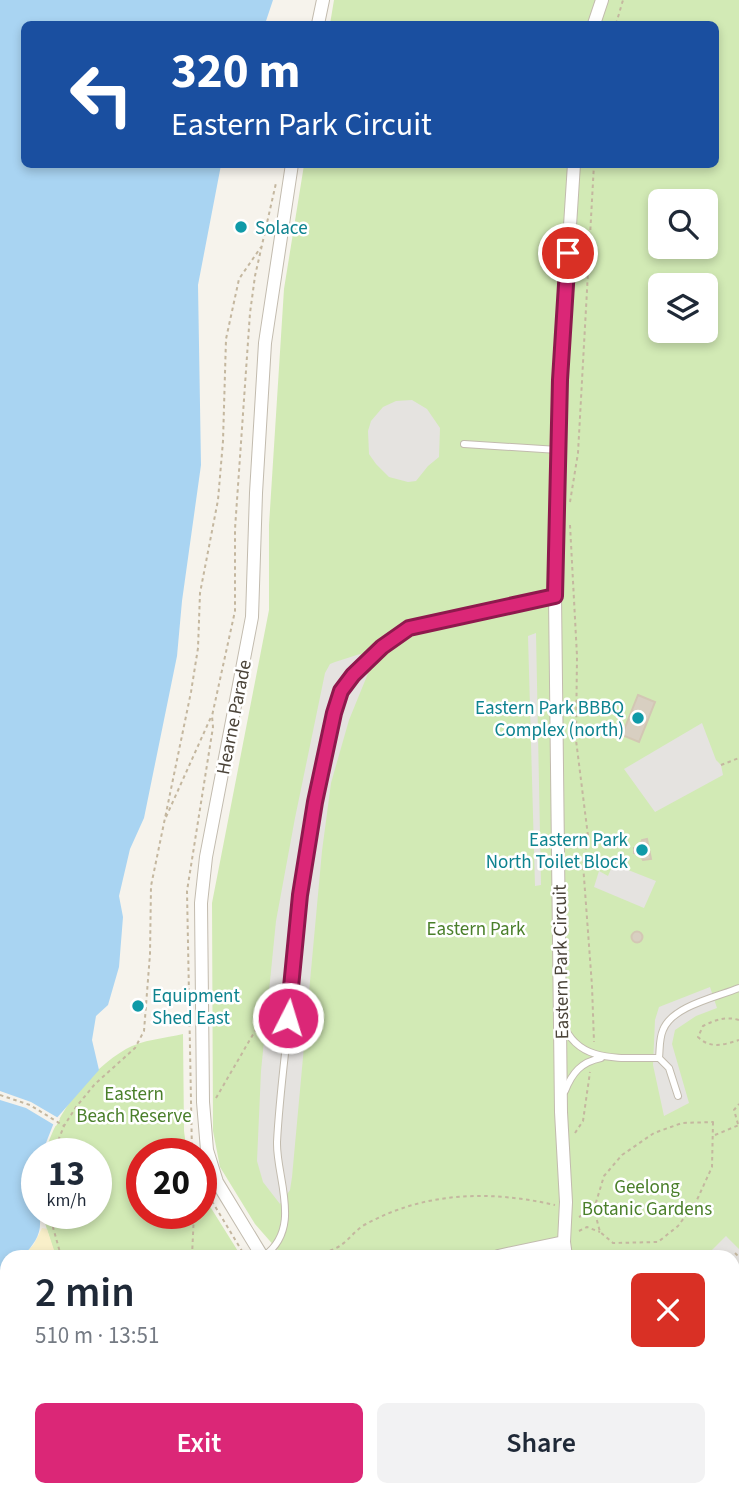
<!DOCTYPE html>
<html lang="en">
<head>
<meta charset="utf-8">
<style>
	body { margin:0; font-family:"Source Sans 3",sans-serif; background:#f2f2f3; color:#1f2937; height:100vh; display:flex; flex-direction:column; font-size:26px; white-space:nowrap }
	* { box-sizing:border-box; margin:0 }
	p { font-size:23px; color:#747a83 }
	.icon { flex:none; width:38px; height:38px; fill:none; stroke:currentColor; stroke-width:2; stroke-linecap:round; stroke-linejoin:round }
	.map { position:relative; flex:1; overflow:hidden }
	.details { position:absolute; left:0px; top:1250px; width:740px; height:247px; display:flex; flex-direction:column; background:#fff; border-radius:21px 21px 0 0; box-shadow:0 4px 10px #0003 }
	.details>* { flex:none }
	.hud { position:absolute; left:21px; top:21px; width:698px; height:147px; border-radius:10px; box-shadow:0 4px 10px #0003; background:#1a4fa0; color:#fff; overflow:hidden }
	.buttons { position:absolute; left:648px; top:189px; display:grid; gap:14px }
	.buttons a { display:grid; place-items:center; width:70px; height:70px; border-radius:10px; background:#fff; box-shadow:0 4px 10px #0003; font-size:35px }
	.speed { position:absolute; left:21px; top:1138px; display:flex; gap:14px; font-size:35px; font-weight:700; text-align:center }
	.speed>* { display:grid; place-content:center; width:91px; height:91px; border-radius:50%; background:#fff; box-shadow:0 4px 10px #0003; line-height:1 }
	.speed small { font-size:18px; font-weight:400 }
	.speed .limit { border:10px solid #d22; background:#fff; color:#111 }
	.pin { position:absolute; display:grid; place-items:center; width:60px; height:60px; color:#fff; margin:-30px; border:4px solid #fff; border-radius:50%; box-shadow:0 2px 7px #0007 }
	.me { position:absolute; width:77px; margin:-38px; rotate:5deg; stroke-linejoin:round; filter:drop-shadow(0 0 5px #0008) }
	.turn { display:flex; align-items:center; gap:24px; height:147px; padding:0 35px; font-size:32px }
	.turn .icon { width:91px; height:91px; stroke-width:2.5 }
	.turn b { display:block; font-size:49px; line-height:60px }
	.round { display:grid; place-items:center; flex:none; width:74px; height:74px; border-radius:10px; background:#f2f2f3 }
	.overview { display:flex; align-items:center; justify-content:space-between; height:119px; padding:0 35px }
	h1 { font-size:42px; font-weight:600; line-height:52px }
	.primary-button { display:flex; gap:14px; margin-top:auto; padding:14px 35px }
	.primary-button a { flex:1; height:80px; border-radius:10px; background:#db2777; color:#fff; font-size:28px; font-weight:600; line-height:80px; text-align:center }
	.primary-button a+a { background:#f2f2f3; color:#1f2937 }
	.map>svg:first-child { display:block }
</style>
</head>
<body>
<div class="map">
<svg width="739" height="1496" viewBox="0 0 739 1496">
	<rect width="100%" height="100%" fill="#f6f3ec"/>
	<path fill="#eae5da" d="M146,1489h313l5,7h-323z"/>
	<path fill="#d2eab5" fill-rule="evenodd" d="M334,0h405v1496h-275l-5,-7h274v-233h-450l-28,-32 -35,-57 -7,-36 -1,-228 57,-293v-85l15,-236 20,-124 412,-1v-140h-386zM660,201h45v46h-45zM660,285h45v46h-45z
		M183,1034l1,97 3,22h-45v60h59v-21l40,64h-186l-13,-43h54v-60h-51c11,-40 45,-83 81,-104 15,-9 40,-11 57,-15z
		M7,1349v140h139l-5,7h-141v-146z"/>
	<path fill="#f9efc9" d="M42,1228l5,1 9,27h-33l11,-12z"/>
	<path fill="#e5e3e0" d="M412,400l15,9 13,19 -1,29 -11,9 -12,15 -8,1 -19,-5 -13,-13 -7,-10 -1,-23 3,-10 12,-14 13,-6z
		M536,633l5,252 -6,1 -7,-250z
		M360,654l11,12 -22,54 -18,63 -9,68 -30,326 -2,13 -10,14 -17,-22 -6,-21 4,-90 15,-150 19,-103 30,-145 5,-9 5,-2z
		M702,723l14,37 5,5 2,10 -68,37 -31,-43z
		M613,864l43,17 -12,27 -50,-21 5,-16 9,5z
		M710,987l7,21 -21,8 -21,14 -3,14 17,59 -25,13 -11,-51 2,-45 4,-13z
		M726,1236l13,13v25l-6,6v-24h-27z"/>
	<path fill="#a9d4f2" d="M0,0h273l-8,24h-241v140l197,1 -23,120 3,180 -19,136 -5,55 -33,162 -14,31 -11,47 4,21 -4,50 -11,38 -12,11 -4,24 7,30 -44,50 -13,33h-5v60h2c4,19 -3,29 -16,43h-16v20l-7,8z
		M7,1291v41l-7,-5v-23z"/>
	<path fill="#f6f3ec" d="M0,1091l31,11 29,17 -4,7 -30,-18 -26,-8z"/>
	<path fill="#d8cfc1" stroke="#d3c7b4" stroke-width="2" d="M638,695l17,7 -16,40 -17,-7z
		M647,839l4,20 -8,1 -4,-7h-5v-5h5l3,-8z
		M631.5 937a5.5 5.5 0 1 1 11 0a5.5 5.5 0 1 1-11 0Z
		M135,1001h7l-1,11 -7,-1z
		M232,1489l3,3 3,-3h30l5,7h-47l-1,-2z
		M333,1489h27l5,7h-33l-3,-4z"/>
	<g fill="none" stroke-linecap="round" stroke-linejoin="round">
		<g stroke="#c2bbae" stroke-width="8">
			<path id="lane" d="M464,444l94,6
				M563,1023c15,42 60,34 96,35l10,10 9,28
				M659,1058c1,-9 0,-19 4,-28 9,-24 54,-33 76,-42
				M565,1091c7,-18 16,-29 36,-33
				M264,1256c39,-28 12,-78 13,-114 2,-39 7,-78 11,-116 6,-69 13,-137 24,-205 6,-39 11,-88 27,-124 8,-21 35,-45 53,-59 32,-24 120,-31 162,-42"/>
		</g>
		<g stroke="#c2bbae" stroke-width="14">
			<path id="street" d="M318,24l5,-24
				M594,24l8,-24
				M262,1256l-45,-74 -10,-32 -4,-48 -2,-199 5,-46 46,-240 4,-124 9,-150 27,-179
				M498,1256l66,-14
				M545,1256l20,-4
				M566,1256l-2,-14 2,-40 -5,-90 -6,-516 5,-216 14,-216
				M423,1489l5,7
				M623,1489l3,7
				M169,1496l5,-7"/>
		</g>
		<path stroke="#c4b79f" stroke-width="2" stroke-dasharray="3.5 3.5" stroke-linecap="butt" d="M616,24l7,-24
			M570,502l8,-49 16,-289
			M570,525l7,131 -1,84 12,96 -5,28 9,122 2,56
			M721,765l18,-7
			M166,817l45,-100
			M739,1020c-14,-4 -24,0 -36,6l-5,11c12,12 26,8 41,3
			M0,1095l30,10 34,21
			M216,1098l46,-79 18,-1
			M713,1122l-1,45 -16,35 -18,24 -20,16 -45,1 -13,-11 -6,-23 10,-33 18,-21 32,-22 28,-10z
			M738,1124l-4,-14 5,-6
			M575,1133l8,-12 7,-49
			M715,1135l24,-10
			M53,1153l11,-27 12,-19 19,-23 40,-36 9,-17 6,-77 1,-68 40,-194 7,-44 2,-55 18,-93 5,-59 3,-102 13,-60 22,-32
			M192,1153l-5,-262 26,-164 -1,-11 23,-105v-82l15,-216 5,-37 21,-93
			M201,1183l44,73
			M49,1213l12,43
			M579,1217l14,-7
			M579,1231l8,-4 13,5
			M735,1253l4,4
			M192,1256l2,-43
			M317,1256c7,-4 18,-6 24,-11 9,-6 14,-15 25,-21 59,-32 123,-34 189,-19
			M0,1359l7,-2
			M694,1489l3,7
			M29,1496l6,-7
			M73,1496l9,-7
			M102,1496l3,-7
			M149,1496l5,-7"/>
		<use href="#lane" stroke="#fff" stroke-width="6"/>
		<use href="#street" stroke="#fff" stroke-width="12"/>
	</g>
	<g fill="none" stroke-linecap="round" stroke-linejoin="round">
		<g stroke="#8e194d" stroke-width="18">
			<path id="route" d="M288,1018l12,-123 15,-93 19,-89 7,-22 12,-16 29,-28 27,-19 146,-32 5,-216 8,-127"/>
		</g>
		<use href="#route" stroke="#db2777" stroke-width="12"/>
	</g>
	<g fill="#0f9aa8" stroke="#fff" stroke-width="2.5">
		<circle cx="241" cy="227" r="7"/>
		<circle cx="638" cy="718" r="7"/>
		<circle cx="642" cy="850" r="7"/>
		<circle cx="138" cy="1006" r="7"/>
	</g>
	<g text-anchor="middle" stroke-width="5" stroke-linejoin="round" paint-order="stroke">
		<g font-size="19" fill="#0d838f" stroke="#fff" text-anchor="start">
			<text x="255" y="234">Solace</text>
			<text x="624" y="714" text-anchor="end">Eastern Park BBBQ<tspan x="624" dy="22">Complex (north)</tspan></text>
			<text x="628" y="846" text-anchor="end">Eastern Park<tspan x="628" dy="22">North Toilet Block</tspan></text>
			<text x="152" y="1002">Equipment<tspan x="152" dy="22">Shed East</tspan></text>
		</g>
		<g font-size="19" fill="#4b4439" stroke="#fff">
			<text transform="translate(233 717) rotate(-79)" y="7">Hearne Parade</text>
			<text transform="translate(560 962) rotate(-91)" y="7">Eastern Park Circuit</text>
		</g>
		<g font-size="19" fill="#4a7f2a" stroke="#fff">
			<text x="476" y="935">Eastern Park</text>
			<text x="134" y="1100">Eastern<tspan x="134" dy="22">Beach Reserve</tspan></text>
			<text x="647" y="1193">Geelong<tspan x="647" dy="22">Botanic Gardens</tspan></text>
		</g>
	</g>
</svg>
<div class="buttons">
<a><svg class="icon" aria-label="search" viewBox="0 0 24 24"><circle cx="10" cy="10" r="6"/><path d="M15 15l6 6"/></svg></a>
<a><svg class="icon" aria-label="layers" viewBox="0 0 24 24"><path d="M12 4l9 5-9 5-9-5zM3 14l9 5 9-5"/></svg></a>
</div>
<div class="speed"><div>13<small>km/h</small></div><div class="limit">20</div></div>
<div class="pin" style="left:568px;top:253px;background:#d93025"><svg class="icon" aria-label="arrive" viewBox="0 0 24 24"><path d="M6 21V4h12l-3 4 3 4H6"/></svg></div>
<svg class="me" style="left:288px;top:1018px" viewBox="-20 -20 40 40"><circle r="17" fill="#db2777" stroke="#fff" stroke-width="3"/><path d="M0-11L8 9 0 5-8 9z" fill="#fff"/></svg>
<div class="hud">
<div class="turn"><svg class="icon" aria-label="left" viewBox="0 0 24 24"><path d="M17 20v-9H6M10 6l-5 5 5 5"/></svg><div><b>320 m</b>Eastern Park Circuit</div></div>
</div>
<section class="details">
<div class="overview"><div><h1>2 min</h1><p>510 m · 13:51</p></div><a class="round" style="background:#d93025;color:#fff"><svg class="icon" aria-label="close" viewBox="0 0 24 24"><path d="M6 6l12 12M18 6L6 18"/></svg></a></div>
<div class="primary-button"><a>Exit</a><a>Share</a></div>
</section>
</div>
</body>
</html>
